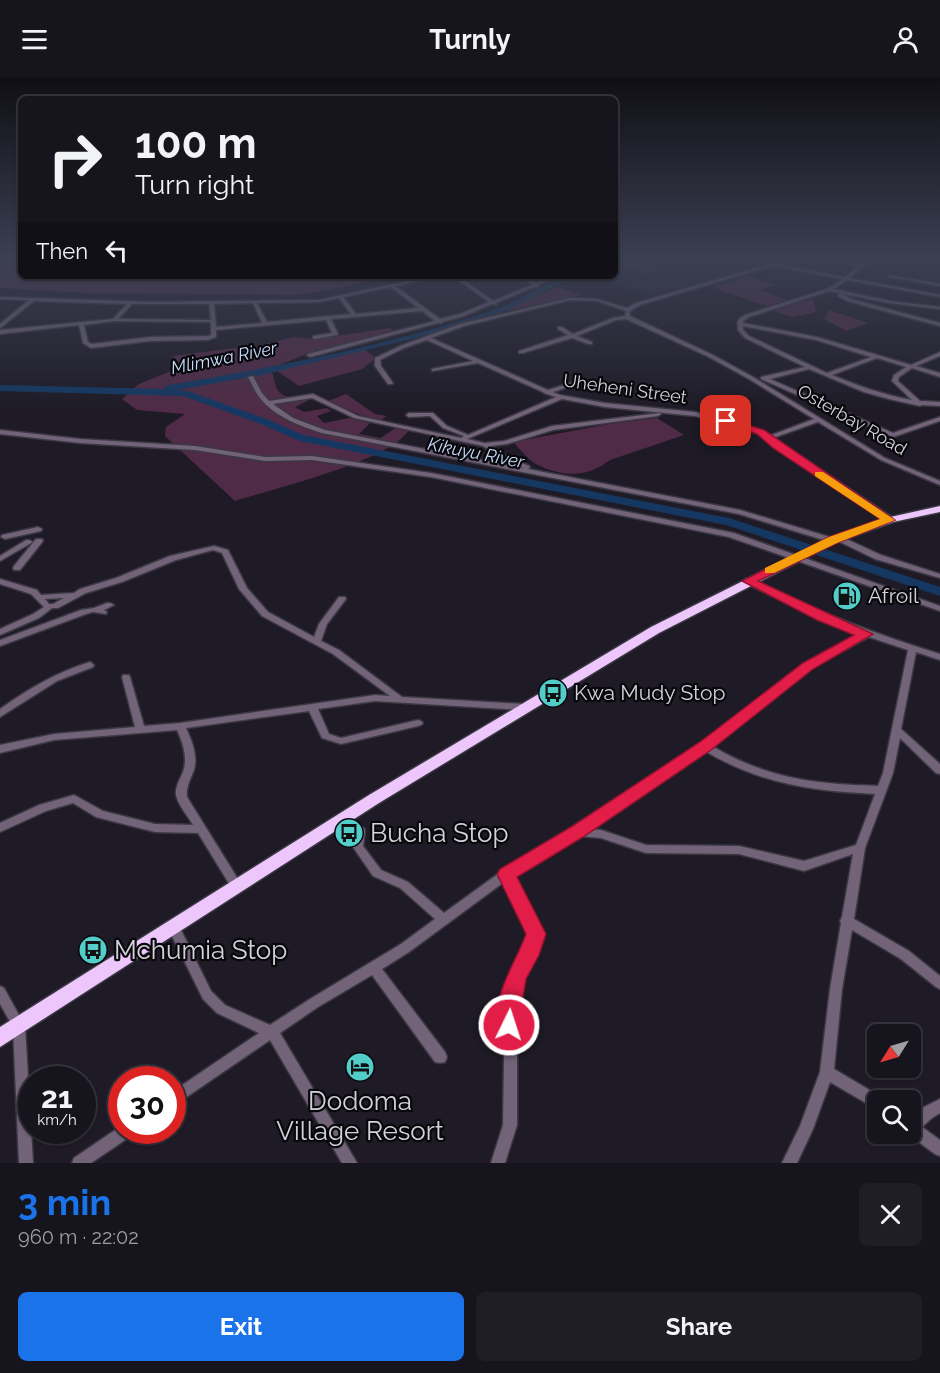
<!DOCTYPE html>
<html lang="en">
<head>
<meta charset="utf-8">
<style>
	body { margin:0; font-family:Raleway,sans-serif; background:#1f1d25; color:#f1f3f6; height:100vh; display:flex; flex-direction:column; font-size:22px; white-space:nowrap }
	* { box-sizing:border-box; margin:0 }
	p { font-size:20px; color:#9e9ea3 }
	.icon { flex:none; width:33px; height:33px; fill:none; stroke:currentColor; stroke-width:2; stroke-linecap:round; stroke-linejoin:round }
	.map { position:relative; height:1085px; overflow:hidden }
	.side { display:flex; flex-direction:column; background:#16141c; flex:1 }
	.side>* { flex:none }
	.banner { position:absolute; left:18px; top:18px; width:600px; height:183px; border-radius:9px; box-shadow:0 2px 4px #0004,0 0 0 2px #35333b; background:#16141c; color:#f1f3f6; overflow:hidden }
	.needle { width:39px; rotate:233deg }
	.tools { position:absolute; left:867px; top:946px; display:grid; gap:12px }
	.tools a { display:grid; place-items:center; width:54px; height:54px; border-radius:9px; background:#16141c; box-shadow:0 2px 4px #0004,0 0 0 2px #35333b; font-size:30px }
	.speed { position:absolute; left:18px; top:988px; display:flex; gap:12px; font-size:30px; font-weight:700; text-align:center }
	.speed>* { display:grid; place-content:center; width:78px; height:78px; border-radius:50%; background:#16141c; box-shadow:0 2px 4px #0004,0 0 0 2px #35333b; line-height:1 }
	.speed small { font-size:15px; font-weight:400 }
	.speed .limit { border:9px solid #d22; background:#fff; color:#111 }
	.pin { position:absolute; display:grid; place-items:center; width:51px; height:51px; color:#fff; margin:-26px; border-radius:12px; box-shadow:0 3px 9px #0006 }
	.me { position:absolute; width:66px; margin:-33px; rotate:4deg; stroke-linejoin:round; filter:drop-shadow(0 0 4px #0008) }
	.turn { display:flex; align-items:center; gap:21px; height:126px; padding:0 18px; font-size:27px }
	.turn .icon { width:78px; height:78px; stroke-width:2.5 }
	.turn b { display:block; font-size:42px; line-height:51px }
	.then { display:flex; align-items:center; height:57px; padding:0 18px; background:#0003; gap:12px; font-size:22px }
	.round { display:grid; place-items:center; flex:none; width:63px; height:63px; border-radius:9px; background:#1f1d25 }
	.overview { display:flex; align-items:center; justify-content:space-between; height:102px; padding:0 18px }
	h1 { font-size:36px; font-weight:700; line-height:45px; color:#1a73e8 }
	.action { display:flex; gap:12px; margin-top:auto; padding:12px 18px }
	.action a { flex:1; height:69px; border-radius:9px; background:#1a73e8; color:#fff; font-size:24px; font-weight:700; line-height:69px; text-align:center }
	.action a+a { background:#1f1d25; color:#f1f3f6 }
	header { display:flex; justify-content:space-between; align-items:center; height:78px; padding:0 18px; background:#16141c; font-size:27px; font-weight:700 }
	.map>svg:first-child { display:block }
</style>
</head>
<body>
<header><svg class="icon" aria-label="menu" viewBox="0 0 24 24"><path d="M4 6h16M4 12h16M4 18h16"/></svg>Turnly<svg class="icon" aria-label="person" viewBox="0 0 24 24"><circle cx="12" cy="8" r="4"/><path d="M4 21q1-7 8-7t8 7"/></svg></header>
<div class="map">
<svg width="940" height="1085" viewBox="0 0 940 1085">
	<rect width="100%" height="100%" fill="#1e1b26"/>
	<path fill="#282534" d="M615,181h113l29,8 -102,30 -62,-21h22z"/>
	<path fill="#502b47" d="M0,181h21v17h369l-57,13 -36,6 -207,-2 -90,-5z
		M615,181h33l8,3 -5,1 5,7 -9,4 -32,-12z
		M748,198l28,9 -17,5 28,10 -20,6 -55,-19z
		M558,209l24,8 -91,19z
		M813,221l3,13 -23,5 -23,-7z
		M829,232l39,13 -22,8 -22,-12z
		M390,250l6,4 -87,21 -40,16c6,7 4,9 7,17 4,14 23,12 35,13l-16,8 9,5 23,-4 4,3 -14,5 7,7 25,-5 21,5 -11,11 22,4 14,-10 13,3c-19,30 -135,58 -173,70l-70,-65 1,-9 19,-13 -48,-4 -15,-11 17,-15 44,-18 -11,-10 71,-9 -2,12h13l-11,-9 50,-13 22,2z
		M364,271l12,9 -14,11 -63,17 -23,-16z
		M346,316l29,20 12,2 -6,4 -18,-4 -35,-15z
		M657,340l27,17 -74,25c-23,18 -47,17 -72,5 -9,-4 -18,-16 -25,-23l102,-19z"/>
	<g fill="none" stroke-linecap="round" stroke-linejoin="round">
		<path fill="#153862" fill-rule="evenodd" d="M565,198h10l-69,35 -90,27 -154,37 -85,15 11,1 81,29 34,15 426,83 211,69v9l-214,-71 -426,-84 -39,-17 -78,-28 -183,-5v-6l165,4v-3l4,-1c109,-19 226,-40 330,-77 22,-9 44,-22 66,-32z"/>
		<g stroke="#3b3843" stroke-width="3">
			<path id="minor" d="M741,181h10l18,4 1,-4h4l-1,4 72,14 12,-11 -26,-7c9,0 17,5 26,5 7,0 14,-5 21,-5l-16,8 -13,11 91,17v2l-92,-17 -15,9 56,12 51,6v2l-51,-6 -60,-12 -80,26 -6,4v2l74,14 94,28 29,-13v4l-24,10 24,7v4l-28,-9 -13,9 -1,4 22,20 20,1v4l-18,-1 -2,1 -31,-7 -25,-7 -55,-23 -39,10 123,54 47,-16v4l-47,16 -132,-58v-2l44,-10 -60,-29 -7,-8v-5l-1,-1 2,-5 6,-4 82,-26 16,-10 -71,-13 -132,39 -10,6v5l83,39 40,22 132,81 55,23v4l-59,-25 -63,-38 -45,16 120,80 1,2 -1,2h-6l-131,-90 -61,-16 -90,-9 -43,-8 -95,40 18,4 19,-2 48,-15 108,-13 1,1 -3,2 -105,14 -46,14 -16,2 15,10 23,10 1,1 -2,2 212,41 93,28 4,-2h3l41,19 59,19v4l-65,-19 -39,-19 -3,2h-3l-91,-28 -417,-81c-22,-7 -47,-16 -62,-35 -5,-6 -8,-14 -12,-21l5,-1 9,17 7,8 44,-7 45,22 103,22 3,-2 -21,-8 -13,-12 -21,1 -3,-2 3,-2h24l14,13 21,9 88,-38 -12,-4 -1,-1 -65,-29 -46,8v-2l41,-8 -46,-21 -23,8 -24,12 1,6 12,17 -1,1h-4l-13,-18v-8l25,-12 60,-22 110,-26 27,1 30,9 9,-5 130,-38zM570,222l27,1 29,10 -1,5 -12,2 -40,16 -11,-7h-4v2l10,6 -49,16v2h4l49,-15 16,6h4v-2l-15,-6 39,-16 10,-1 83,38 40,22 65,40 -45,17 -9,-6 -65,-18 -90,-9 -45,-8 -7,-3 27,-9 -3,-2 -29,9 -117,-52 33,-12zM743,248l73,14 55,17 -44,16 -78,-37 -6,-6zM877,280l29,9 -12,8 -2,6 20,19c-28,-5 -54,-14 -80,-25zM312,320l42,20 129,28 19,12 22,10 -199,-38 -32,-12 -20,-14z
				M918,181l22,2v2l-20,-3z
				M888,197l52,9v2l-50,-9h-2z
				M432,198h8l-45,10 45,33 20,-5 29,-12 -36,-26h5l35,25 39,-16 -11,-9h5l9,7 18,-7h6l-21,9v2h-4l-38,16 1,2 -5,-1 -28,12 -22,6v1h-4l-128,34 -3,-2 1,-1 127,-33 -13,-10 -91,8 7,15 -1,1 -22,4 -2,-1v-2l19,-3 -6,-13 -110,10v7l-8,3 -58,1 -59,7 -8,-5 -4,-18 -79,9v-4l113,-11 14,-15 -93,-3 -34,27v-4l29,-24 -29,-1v-2l152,5 167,-2zM391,209l27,21 -62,6 -13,-17zM339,220l12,16 -84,8 -10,-19 62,-1zM253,225l9,20 -46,4 -2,-23zM132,226h77l2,16 -93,-1zM114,243l97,1v13l-3,1 -58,1 -58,7 -4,-2 -4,-17z
				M838,216h4l9,5 89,24v3l-93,-25 -9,-5z
				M0,352l80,9 115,7 70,11 47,-1 119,17 303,60 206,73v5l-211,-74 -298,-60 -119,-17 -47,1 -70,-11 -115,-7 -80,-9z
				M38,449l4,2 -1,2 -36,8 -4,-2 1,-2z
				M36,461h6l1,2 -23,29h-6l-1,-2 1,-2z
				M26,462h3l4,2 -33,19v-5z
				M214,468l14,4 19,38 21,24 46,25 5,-13 20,-27h6l1,2 -19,25 -6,17 18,9 63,47 122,7 3,1 2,2 -2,2 -3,1 -149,-9 -57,8 11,25 12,4 77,-18 3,1 2,2 -2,2 -3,1 -77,18 -19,-6 -13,-27 -123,17c6,13 12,28 8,42 -4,10 -8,17 -7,27l54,87 2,3 -2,3 -4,2 -4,-2 -35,-57 -43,-1 -59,-15 -23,-14 -27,8 -46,21v-9l39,-18 35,-10 29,16 52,13 38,1c-5,-9 -15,-20 -17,-30 -1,-8 4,-16 7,-23 5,-14 0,-29 -6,-42l-123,10 -54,13v-8l54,-11 81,-7 -13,-50 1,-2h6l1,2 14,49 36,-3 195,-28 15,1 -57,-42 -71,-38 -23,-27 -17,-36 -9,-3 -37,10 -54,22 -36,11 -28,15h-6l-13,10 -39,17v-6l33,-15 11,-7 -13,-13 -31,-10v-5l37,11 4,5 33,-2 6,-4 36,-11 54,-22zM64,520l-11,6h-4l-4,-5z
				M745,501h6c61,31 124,55 189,75v6l-24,-8 -15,77 39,35v10l-4,-1 -36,-35 -7,35 -28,75 -11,71 55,32 31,25v13l-4,-2 -35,-28 -49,-29 -10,59 -8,80 49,29 1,3h-6v9l-48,-28 -17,47 -16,34h-15l18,-37 20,-54 10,-83 11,-66 -1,-2 2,-4 11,-63 -49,17 -65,-17 -93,-1 -45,-15 -22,-2 -67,40 30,58 -25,62v129l-12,38h-14l12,-38 2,-129 25,-62 -26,-52 -95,70 -27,17 63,83 2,5 -2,5 -5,1 -5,-1 -63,-87 -54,32 -38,26 77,130h-15l-72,-123 -98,67v-15l87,-59 -42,-20 -14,-14 -36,-73 2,-4 4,-1 4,1 34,69 14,14 45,20 40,-26 91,-55 34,-25 -35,-31 -27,-12 -20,-29 3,-19 4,-1 4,1 1,3 -2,15 18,24 27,12 36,31 58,-42 71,-42 129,-85 103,-80 56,-30 -68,-28 -48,-23 -1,-2zM869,559l39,13 -25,123 -5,13c-64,-2 -110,-7 -166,-40l99,-78zM705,673c56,33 107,40 170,43l-19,51 -52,16 -65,-15 -93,-1 -45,-15 -11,-1z
				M107,525h3l4,2 -10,5 3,2 -1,2 -13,-2 -7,2 -86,32v-6l81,-30 13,-2z
				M90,584l4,3 -1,2 -36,14 -57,36v-8c28,-20 57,-37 90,-47z
				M0,908l4,2 21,38 8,137h-14l-6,-136 -13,-23z
				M940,1021v14l-8,5 -10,9 18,13v16l-5,-2 -27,-20h2v-14l12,-12z
				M121,1048l1,5h11l-2,5 -40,27h-19l2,-5z"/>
		</g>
		<g stroke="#3b3843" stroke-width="3">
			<path id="highway" d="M940,428v6l-47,10 -56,20 -178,91 -280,170 -379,244v-20l369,-232 282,-168 178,-89 57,-20z"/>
		</g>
		<use href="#minor" fill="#726378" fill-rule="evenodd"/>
		<use href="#highway" fill="#edc6fc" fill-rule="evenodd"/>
	</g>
	<linearGradient id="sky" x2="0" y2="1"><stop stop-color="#100f15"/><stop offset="0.54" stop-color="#3b3f52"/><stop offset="1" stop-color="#3b3f52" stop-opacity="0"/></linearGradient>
	<rect width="940" height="333" fill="url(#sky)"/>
	<path fill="#e11d48" stroke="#92132f" stroke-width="1.5" d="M726,340l38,12 131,90 -58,23 -79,38 115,53 -60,35 -102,81 -128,87 -66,40 29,57 -7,21 -13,24 -9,54 -8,3 -7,-3c-15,-34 14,-69 24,-99l-29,-60 3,-5 71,-42 129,-85 103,-79 51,-28 -37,-15 -75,-39 87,-44 51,-18 -107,-71 -16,-14 -35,-11v-4z"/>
	<path fill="#f59e0b" d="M815,394h8l72,48 -58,23 -63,30h-9v-5l64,-31 51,-18 -65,-43z"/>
	<defs>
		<g id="fuel-disc" transform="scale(1.5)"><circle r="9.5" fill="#53cdc9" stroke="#08070b"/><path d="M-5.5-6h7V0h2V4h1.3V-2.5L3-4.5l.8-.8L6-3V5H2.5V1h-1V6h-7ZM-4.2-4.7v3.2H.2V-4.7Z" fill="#111"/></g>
		<g id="bus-disc" transform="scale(1.5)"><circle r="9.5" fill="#53cdc9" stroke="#08070b"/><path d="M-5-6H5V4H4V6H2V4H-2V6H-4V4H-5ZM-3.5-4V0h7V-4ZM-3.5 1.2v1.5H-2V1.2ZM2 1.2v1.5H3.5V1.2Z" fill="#111"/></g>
		<g id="hotel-disc" transform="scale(1.5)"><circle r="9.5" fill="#53cdc9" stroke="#08070b"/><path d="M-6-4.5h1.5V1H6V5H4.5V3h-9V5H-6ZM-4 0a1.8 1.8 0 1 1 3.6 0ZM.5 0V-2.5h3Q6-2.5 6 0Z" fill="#111"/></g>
	</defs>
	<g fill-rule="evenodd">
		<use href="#fuel-disc" x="847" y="518"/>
		<use href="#bus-disc" x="553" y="615"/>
		<use href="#bus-disc" x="349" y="755"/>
		<use href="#bus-disc" x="93" y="872"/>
		<use href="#hotel-disc" x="360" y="989"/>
	</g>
	<g text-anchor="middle" stroke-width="4.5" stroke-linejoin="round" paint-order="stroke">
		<g font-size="18" font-style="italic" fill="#c4daf7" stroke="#08070b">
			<text transform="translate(224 280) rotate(-11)" y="6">Mlimwa River</text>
			<text transform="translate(476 375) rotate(11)" y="6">Kikuyu River</text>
		</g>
		<g font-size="18" fill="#d3d1d9" stroke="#08070b">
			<text transform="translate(625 311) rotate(8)" y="6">Uheheni Street</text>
			<text transform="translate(852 342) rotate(30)" y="6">Osterbay Road</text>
		</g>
		<g font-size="21" fill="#d3d1d9" stroke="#08070b" text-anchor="start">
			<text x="868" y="525">Afroil</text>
			<text x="574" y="622">Kwa Mudy Stop</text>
		</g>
		<g font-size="26" fill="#d3d1d9" stroke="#08070b" text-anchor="start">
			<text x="370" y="764">Bucha Stop</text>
			<text x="114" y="881">Mchumia Stop</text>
			<text x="360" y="1032" text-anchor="middle">Dodoma<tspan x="360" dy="30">Village Resort</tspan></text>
		</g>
	</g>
</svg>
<div class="tools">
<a><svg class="needle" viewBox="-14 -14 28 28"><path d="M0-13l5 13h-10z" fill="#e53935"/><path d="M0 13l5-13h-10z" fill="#9e9ea3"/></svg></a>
<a><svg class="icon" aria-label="search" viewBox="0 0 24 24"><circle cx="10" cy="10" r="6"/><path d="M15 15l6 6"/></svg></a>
</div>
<div class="speed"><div>21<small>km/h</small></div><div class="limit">30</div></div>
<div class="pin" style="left:726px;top:343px;background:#d93025"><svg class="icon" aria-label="arrive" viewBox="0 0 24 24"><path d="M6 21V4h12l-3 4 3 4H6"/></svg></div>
<svg class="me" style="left:509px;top:947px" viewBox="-20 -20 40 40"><circle r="17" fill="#e11d48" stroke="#fff" stroke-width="3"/><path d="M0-11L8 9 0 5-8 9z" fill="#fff"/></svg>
<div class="banner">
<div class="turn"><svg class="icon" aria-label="right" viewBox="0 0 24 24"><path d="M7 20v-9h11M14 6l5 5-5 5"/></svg><div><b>100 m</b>Turn right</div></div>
<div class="then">Then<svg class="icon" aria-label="left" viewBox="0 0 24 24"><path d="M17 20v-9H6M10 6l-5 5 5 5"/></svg></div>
</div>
</div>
<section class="side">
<div class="overview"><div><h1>3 min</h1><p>960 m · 22:02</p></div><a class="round"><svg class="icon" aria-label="close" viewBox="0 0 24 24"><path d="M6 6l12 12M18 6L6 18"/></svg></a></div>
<div class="action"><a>Exit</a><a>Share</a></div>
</section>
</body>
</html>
